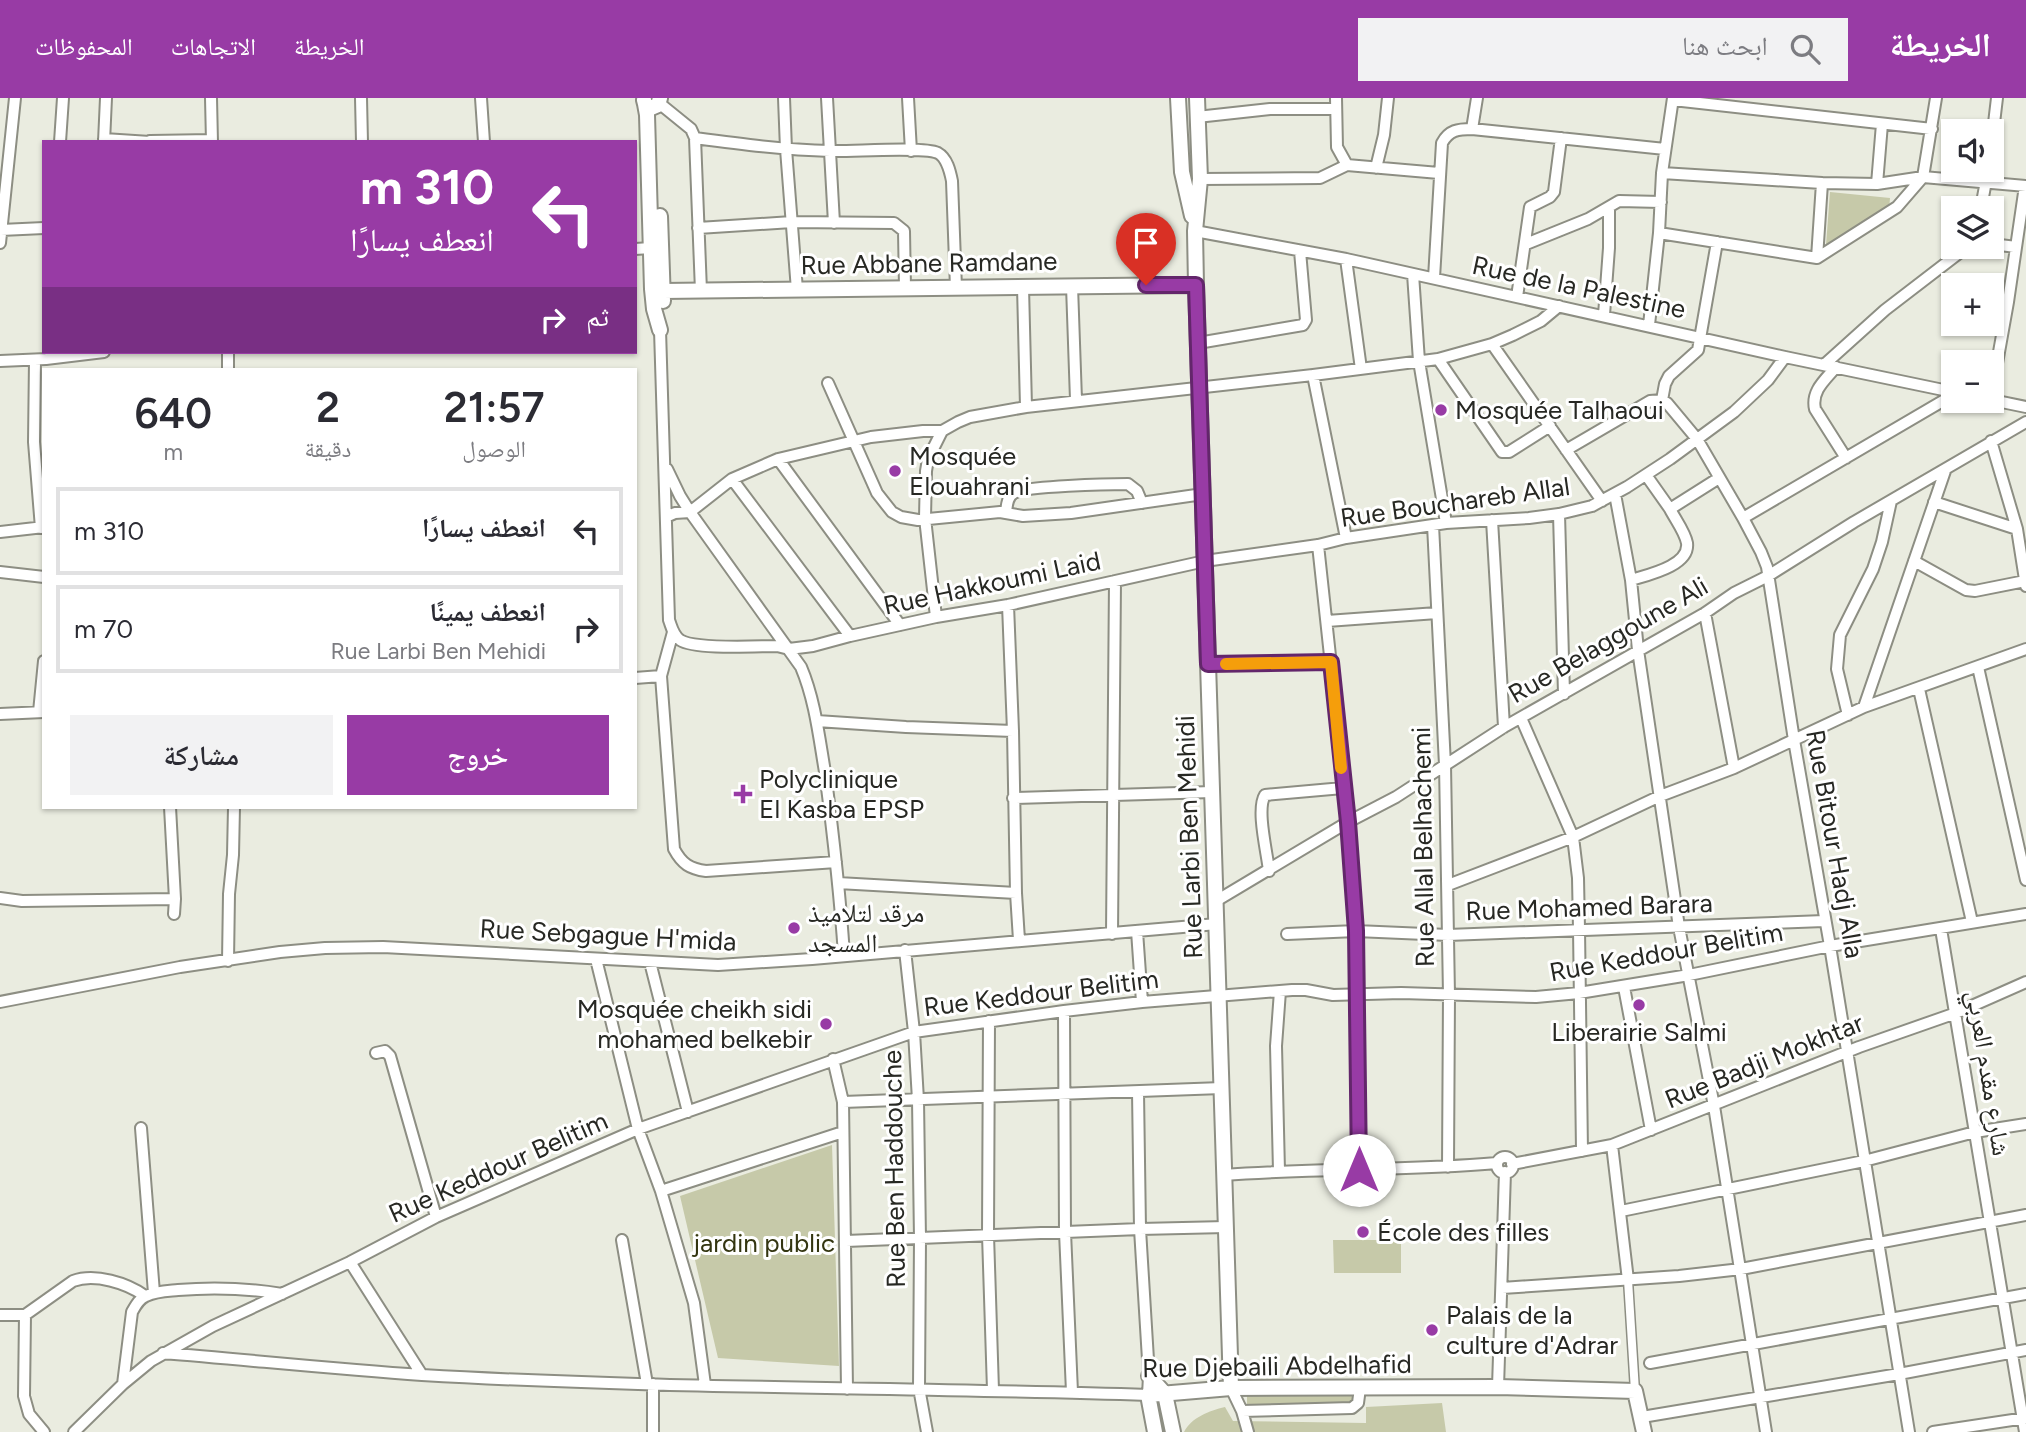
<!DOCTYPE html>
<html lang="ar">
<head>
<meta charset="utf-8">
<style>
	body { margin:0; font-family:Figtree,"Noto Naskh Arabic",sans-serif; background:#f2f2f3; color:#2b2b33; direction:rtl; height:100vh; display:flex; flex-direction:column; font-size:26px; white-space:nowrap }
	* { box-sizing:border-box; margin:0 }
	p { font-size:23px; color:#7c7c81 }
	.icon { flex:none; width:38px; height:38px; fill:none; stroke:currentColor; stroke-width:2; stroke-linecap:round; stroke-linejoin:round }
	.map { position:relative; flex:1; overflow:hidden; direction:ltr }
	.sheet { position:absolute; left:42px; top:270px; width:595px; height:441px; display:flex; flex-direction:column; background:#fff; border-radius:0px; box-shadow:0 2px 5px #0004; direction:rtl }
	.sheet>* { flex:none }
	.guide { position:absolute; left:42px; top:42px; width:595px; height:214px; border-radius:0px; box-shadow:0 2px 5px #0004; direction:rtl; background:#983ba5; color:#fff; overflow:hidden }
	.fabs { position:absolute; left:1941px; top:21px; display:grid; gap:14px }
	.fabs a { display:grid; place-items:center; width:63px; height:63px; border-radius:0px; background:#fff; box-shadow:0 2px 5px #0004; font-size:35px }
	.pin { position:absolute; display:grid; place-items:center; width:60px; height:60px; color:#fff; margin:-72px -30px; border-radius:50% 50% 50% 0; rotate:-45deg; box-shadow:0 0 7px #0007 }
	.pin .icon { rotate:45deg }
	.me { position:absolute; width:77px; margin:-38px; rotate:0deg; stroke-linejoin:round; filter:drop-shadow(0 0 5px #0008) }
	.turn { display:flex; align-items:center; gap:24px; height:147px; padding:0 28px; font-size:32px }
	.turn .icon { width:91px; height:91px; stroke-width:2.5 }
	.turn b { display:block; font-size:49px; line-height:60px }
	.then { display:flex; align-items:center; height:66px; padding:0 28px; background:#0003; gap:14px; font-size:26px }
	.eta { display:flex; justify-content:space-evenly; align-items:center; height:119px; text-align:center }
	.eta b { font-size:42px; font-weight:600; line-height:49px }
	.action { display:flex; gap:14px; margin-top:auto; padding:14px 28px }
	.action a { flex:1; height:80px; border-radius:0px; background:#983ba5; color:#fff; font-size:28px; font-weight:600; line-height:80px; text-align:center }
	.action a+a { background:#f2f2f3; color:#2b2b33 }
	ul { padding:0; list-style:none }
	li { display:flex; align-items:center; gap:21px; height:88px; margin:0 14px 10px; padding:0 14px; border:4px solid #e1e1e2; border-radius:0px }
	li div { flex:1 }
	li b { display:block; font-size:26px }
	li em { font-style:normal }
	header { display:flex; align-items:center; gap:42px; box-sizing:border-box; height:98px; padding:0 35px; background:#983ba5; color:#fff }
	header strong { font-size:33px }
	nav { display:flex; gap:38px; margin-inline-start:auto; font-size:24px }
	.search { width:490px; height:63px; background:#f2f2f3; display:flex; align-items:center; gap:18px; box-sizing:border-box; padding:0 24px; border-radius:0px; color:#7c7c81; font-size:26px }
	.map>svg:first-child { display:block }
</style>
</head>
<body>
<header>
<strong>الخريطة</strong>
<div class="search"><svg class="icon" aria-label="search" viewBox="0 0 24 24"><circle cx="10" cy="10" r="6"/><path d="M15 15l6 6"/></svg>ابحث هنا</div>
<nav><a>الخريطة</a><a>الاتجاهات</a><a>المحفوظات</a></nav>
</header>
<div class="map">
<svg width="2026" height="1334" viewBox="0 0 2026 1334">
	<rect width="100%" height="100%" fill="#eaece0"/>
	<path fill="#c6c9a9" d="M1830,94l60,6 -1,11 -63,36z
		M832,1047l7,221 -121,-8 -38,-162z
		M1333,1142h68v33h-67z
		M1354,1297l-1,10h-106v-9z
		M1442,1305l4,29h-262c8,-15 25,-21 41,-25l8,14 133,2v-16z"/>
	<g fill="none" stroke-linecap="round" stroke-linejoin="round">
		<g stroke="#8d8e83" stroke-width="11">
			<path id="pedestrian" d="M1628,1182l7,111"/>
		</g>
		<g stroke="#8d8e83" stroke-width="14">
			<path id="minor" d="M211,0l1,44
				M361,0l1,44
				M481,0l3,44
				M784,0l2,51 11,141
				M827,0l7,125
				M908,0l3,53
				M1336,0l1,49 10,18 92,8
				M1673,2l259,29
				M659,5l32,26 4,9c45,6 90,12 135,13 21,1 92,-5 108,2 9,5 12,18 14,28l4,107
				M1197,19l73,-8h66
				M1472,31l5,-31
				M695,40l6,153
				M104,41l46,3
				M1992,42l5,-42
				M150,43l62,-1
				M60,44l3,-44
				M104,44l2,-44
				M1376,70l8,-33 4,-37
				M1662,75l160,10 55,1 46,-7 103,9
				M1200,81l120,-1 27,-13
				M1877,86l5,-60
				M1981,110l7,-38
				M698,130l94,-6 102,1 10,8 1,57
				M1,132l43,-2
				M1195,133l151,28 439,98 168,35
				M1659,135l158,25 80,-51 26,-30 13,-79
				M0,145l15,-145
				M1526,146l62,-25 31,-18 42,1
				M1992,146l24,3
				M635,151l16,-1
				M1817,160l5,-75
				M1346,161l15,110
				M1413,176l6,87 27,162
				M1434,180l8,-135c7,-13 16,-14 30,-14l193,20
				M1072,188l4,114
				M1023,189l3,120
				M1517,199l13,-90 20,-10 4,-5 7,-54
				M1604,217l5,-67v-41
				M1649,227l10,-92 3,-60 11,-75
				M660,232l9,290c3,8 4,15 11,20 15,10 77,6 97,6l12,3 24,-3 37,-10 86,-19 72,-12 197,-44 113,-16 28,-7 100,-15 83,-5 30,-4 33,-8 35,-19 43,-28 64,-47 34,-32 17,-23
				M1198,245l105,-18 3,-5 -6,-69
				M1492,246l110,157
				M228,254v17
				M1438,261l64,93h7l41,-26
				M35,262l-1,82 7,86
				M0,263l46,-2 58,-7
				M1825,266l60,-54 82,-63
				M1836,269c-11,13 -25,24 -21,42l31,49
				M1313,277l33,163
				M828,285l49,110 15,19 9,5 17,3 82,-8 23,4 48,-3 132,-19
				M1992,293l16,-89 17,-116
				M1662,302l3,-16 4,-8 29,-26 19,-108
				M1992,302l34,7
				M1991,343l26,88 9,57
				M1566,352l84,-49 12,-1 5,3 30,36 46,79 18,34 6,15 27,173 36,206 79,486
				M778,361l122,166
				M667,371l13,27 10,16 111,155c14,33 18,70 24,105 8,61 15,122 19,183
				M1646,377l24,34
				M732,381l118,157
				M1615,396l16,86 7,70 41,277 35,179 52,326
				M1934,404l83,27
				M1006,414c1,-7 1,-15 8,-19 11,-7 96,-9 114,-9l9,7 5,12
				M1559,416l5,180
				M666,419l9,-4 15,-1 42,-33 46,-20 93,-22 52,-6h19
				M1743,420l210,-123
				M1492,422l12,207
				M1433,427l12,240 4,230 -1,172
				M0,434l44,-5
				M1318,447l30,277 8,109 3,239
				M1914,463l52,29 9,1 50,-10
				M0,474l44,5
				M1631,482c16,-5 59,-14 56,-37 -2,-11 -12,-24 -17,-34l49,-31
				M1008,507l5,126 3,162 3,47
				M1705,515l29,155
				M936,519l-11,-99 1,-47 2,-12 14,-28 16,-9 12,-5 56,-10 287,-32 125,-16 54,-15 21,-9 28,-14 18,-15
				M1327,523l110,-8
				M673,534l-12,44 13,173c8,15 16,20 32,22l130,-9
				M1208,566l123,-2
				M1978,569l48,213
				M635,580l26,-2
				M1919,591l53,233
				M1864,609l81,-236
				M39,614l5,-51
				M0,616l44,-2
				M1848,617l-11,-46 3,-34 33,-66 9,-27 9,-41
				M1521,620l52,119 5,41 1,51 3,222
				M817,623l89,6 107,4
				M1013,700l199,-6
				M170,709l5,92 -1,15
				M1269,773c-2,-19 -13,-62 -4,-76l78,-7
				M838,785l178,10
				M1448,787l125,-48 87,-41 74,-28 130,-61 162,-58
				M0,800l22,3 153,-2
				M1216,803l132,-79 48,-25 108,-70 201,-114 29,-20 34,-17 86,-54 172,-100
				M1941,831l84,503
				M1137,833l5,71
				M1112,836l3,-353
				M1287,836l69,-3 92,4 376,-14
				M905,852l9,82 4,68 2,139 -1,149 8,44
				M596,861l42,170 23,62 33,112 11,82
				M228,863l1,-67 4,-39 1,-48
				M650,864l38,150
				M1624,889l27,143
				M0,904l180,-35 100,-15 45,-4 58,-1 335,18 94,-6 405,-35
				M1064,913l1,221 7,160
				M989,923l-1,214 5,155
				M376,955l9,-2 5,5 46,161
				M833,961l10,43 4,287
				M843,1004l379,-14
				M141,1030l13,165
				M1612,1047l16,135
				M1497 1067a8 8 0 1 1 16 0a8 8 0 1 1-16 0Z
				M1512,1066l100,-19 247,-98 97,-34 70,-31
				M1279,1073l-3,-125 4,-55
				M1224,1077c91,-7 182,-4 273,-12
				M661,1093l182,-59
				M1621,1113l243,-50 111,-29 51,-8
				M622,1142l25,144
				M846,1143l294,-12 86,-2
				M350,1164l72,113
				M1502,1190l177,-12 62,-7 285,-54
				M0,1217h25l48,-34c22,-8 54,2 72,15
				M25,1217l-1,81 5,18 15,18
				M163,1255c86,7 172,16 259,22 242,14 484,12 726,20l1,-19 -9,-147 -2,-137
				M1650,1265l376,-69
				M123,1286l9,-72c4,-7 7,-13 14,-16 10,-5 22,-5 32,-6 36,-3 68,-2 104,4
				M1498,1289l7,-215
				M1231,1290l11,23 6,21
				M1242,1313l110,-3 6,-5 2,-15
				M1642,1319l257,-43 127,-24
				M74,1334l49,-48 28,-23 62,-35 137,-64 86,-45 202,-88 276,-97 150,-21 78,-9 150,-12h14l27,5 68,-2 135,4 43,-4 110,-18 141,-29 196,-32
				M653,1334v-48
				M1933,1334l93,-14"/>
		</g>
		<g stroke="#8d8e83" stroke-width="18">
			<path id="tertiary" d="M1178,0l4,74 10,44
				M1197,0l3,81 -5,52 1,54 35,1103
				M644,2l1,4 6,4 7,-3 2,-7
				M645,6l2,11 5,174 2,20 6,21
				M660,118l3,85
				M663,193l533,-6
				M1149,1278l16,18 8,38
				M1155,1334l-7,-37 83,-7 267,-1 137,4 9,41"/>
		</g>
		<use href="#pedestrian" stroke="#fff" stroke-width="8"/>
		<use href="#minor" stroke="#fff" stroke-width="10"/>
		<use href="#tertiary" stroke="#fff" stroke-width="14"/>
	</g>
	<g fill="none" stroke-linecap="round" stroke-linejoin="round">
		<g stroke="#63266b" stroke-width="18">
			<path id="route" d="M1146,187h50l12,379 123,-2 17,160 8,109 3,239"/>
		</g>
		<use href="#route" stroke="#983ba5" stroke-width="12"/>
		<path stroke="#f59e0b" stroke-width="12" d="M1226,566l105,-2 10,106"/>
	</g>
	<g fill="#983ba5" stroke="#fff" stroke-width="2.5">
		<circle cx="1441" cy="312" r="7"/>
		<circle cx="895" cy="373" r="7"/>
		<path d="M739.5 685.5h7v7h7v7h-7v7h-7v-7h-7v-7h7z"/>
		<circle cx="794" cy="830" r="7"/>
		<circle cx="1639" cy="907" r="7"/>
		<circle cx="826" cy="926" r="7"/>
		<circle cx="1363" cy="1134" r="7"/>
		<circle cx="1432" cy="1232" r="7"/>
	</g>
	<g text-anchor="middle" stroke-width="6" stroke-linejoin="round" paint-order="stroke">
		<g font-size="26" fill="#272823" stroke="#fff">
			<text transform="translate(929 165) rotate(-1)" y="9">Rue Abbane Ramdane</text>
			<text transform="translate(1579 189) rotate(12)" y="9">Rue de la Palestine</text>
			<text transform="translate(1455 404) rotate(-8)" y="9">Rue Bouchareb Allal</text>
			<text transform="translate(992 485) rotate(-12)" y="9">Rue Hakkoumi Laid</text>
			<text transform="translate(1608 542) rotate(-30)" y="9">Rue Belaggoune Ali</text>
			<text transform="translate(1189 739) rotate(-92)" y="9">Rue Larbi Ben Mehidi</text>
			<text transform="translate(1835 746) rotate(80)" y="9">Rue Bitour Hadj Alla</text>
			<text transform="translate(1423 749) rotate(-91)" y="9">Rue Allal Belhachemi</text>
			<text transform="translate(1589 809) rotate(-2)" y="9">Rue Mohamed Barara</text>
			<text transform="translate(608 837) rotate(3)" y="9">Rue Sebgague H'mida</text>
			<text transform="translate(1666 854) rotate(-10)" y="9">Rue Keddour Belitim</text>
			<text transform="translate(1041 895) rotate(-7)" y="9">Rue Keddour Belitim</text>
			<text transform="translate(1764 963) rotate(-22)" y="9">Rue Badji Mokhtar</text>
			<text transform="translate(1989 975) rotate(81)" y="9">شارع مقدم العربي</text>
			<text transform="translate(498 1069) rotate(-24)" y="9">Rue Keddour Belitim</text>
			<text transform="translate(894 1071) rotate(-91)" y="9">Rue Ben Haddouche</text>
			<text transform="translate(1277 1268) rotate(-1)" y="9">Rue Djebaili Abdelhafid</text>
		</g>
		<g font-size="26" fill="#272823" stroke="#fff" text-anchor="start">
			<text x="1455" y="321">Mosquée Talhaoui</text>
			<text x="909" y="367">Mosquée<tspan x="909" dy="30">Elouahrani</tspan></text>
			<text x="759" y="690">Polyclinique<tspan x="759" dy="30">El Kasba EPSP</tspan></text>
			<text x="808" y="824">مرقد لتلاميذ<tspan x="808" dy="30">المسجد</tspan></text>
			<text x="812" y="920" text-anchor="end">Mosquée cheikh sidi<tspan x="812" dy="30">mohamed belkebir</tspan></text>
			<text x="1639" y="943" text-anchor="middle">Liberairie Salmi</text>
			<text x="1377" y="1143">École des filles</text>
			<text x="1446" y="1226">Palais de la<tspan x="1446" dy="30">culture d'Adrar</tspan></text>
		</g>
		<g font-size="26" fill="#333510" stroke="#fff">
			<text x="764" y="1154">jardin public</text>
		</g>
	</g>
</svg>
<div class="fabs">
<a><svg class="icon" aria-label="sound" viewBox="0 0 24 24"><path d="M4 9h4l5-4v14l-5-4H4zM17 9q2 3 0 6"/></svg></a>
<a><svg class="icon" aria-label="layers" viewBox="0 0 24 24"><path d="M12 4l9 5-9 5-9-5zM3 14l9 5 9-5"/></svg></a>
<a>+</a>
<a>−</a>
</div>
<div class="pin" style="left:1146px;top:187px;background:#d93025"><svg class="icon" aria-label="arrive" viewBox="0 0 24 24"><path d="M6 21V4h12l-3 4 3 4H6"/></svg></div>
<svg class="me" style="left:1359px;top:1072px" viewBox="-20 -20 40 40"><circle r="19" fill="#fff"/><path d="M0-13L10 11 0 6-10 11z" fill="#983ba5"/></svg>
<div class="guide">
<div class="turn"><svg class="icon" aria-label="left" viewBox="0 0 24 24"><path d="M17 20v-9H6M10 6l-5 5 5 5"/></svg><div><b>310 m</b>انعطف يسارًا</div></div>
<div class="then">ثم<svg class="icon" aria-label="right" viewBox="0 0 24 24"><path d="M7 20v-9h11M14 6l5 5-5 5"/></svg></div>
</div>
<section class="sheet">
<div class="eta">
<div><b>21:57</b><p>الوصول</p></div>
<div><b>2</b><p>دقيقة</p></div>
<div><b>640</b><p>m</p></div>
</div>
<ul>
<li><svg class="icon" aria-label="left" viewBox="0 0 24 24"><path d="M17 20v-9H6M10 6l-5 5 5 5"/></svg><div><b>انعطف يسارًا</b></div><em>310 m</em></li>
<li><svg class="icon" aria-label="right" viewBox="0 0 24 24"><path d="M7 20v-9h11M14 6l5 5-5 5"/></svg><div><b>انعطف يمينًا</b><p>Rue Larbi Ben Mehidi</p></div><em>70 m</em></li>
</ul>
<div class="action"><a>خروج</a><a>مشاركة</a></div>
</section>
</div>
</body>
</html>
